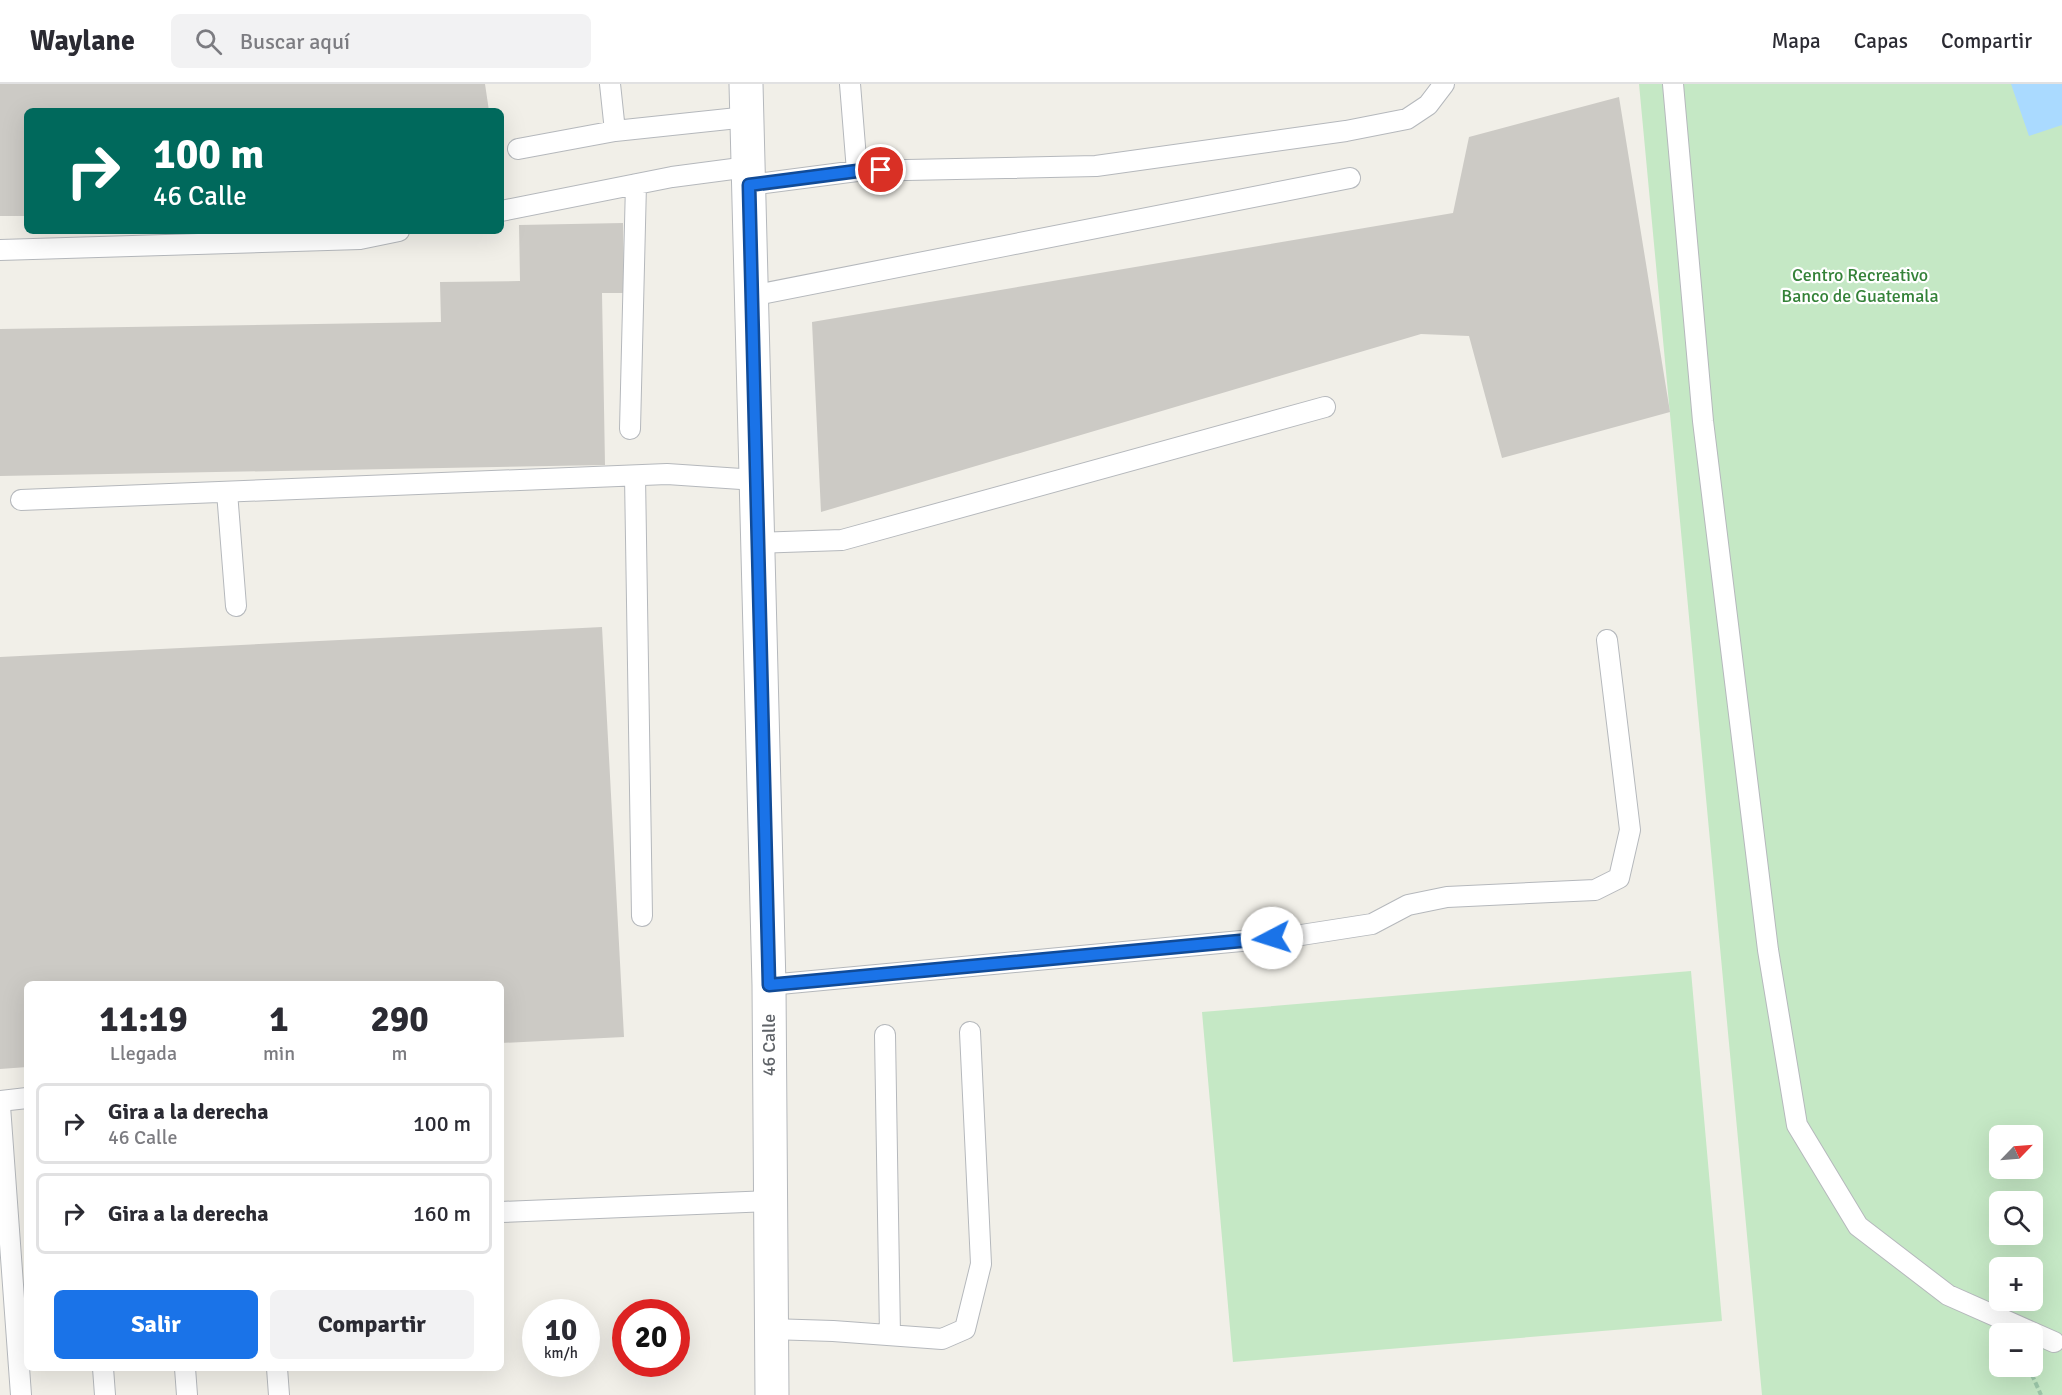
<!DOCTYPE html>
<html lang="es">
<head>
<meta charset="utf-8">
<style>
	body { margin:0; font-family:Signika,sans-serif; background:#f2f2f3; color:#2b2b33; height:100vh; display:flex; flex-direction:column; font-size:22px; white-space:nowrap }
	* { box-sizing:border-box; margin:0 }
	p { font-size:20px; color:#7c7c81 }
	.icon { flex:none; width:33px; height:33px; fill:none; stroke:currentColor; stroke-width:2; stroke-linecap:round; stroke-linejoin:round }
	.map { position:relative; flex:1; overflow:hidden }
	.details { position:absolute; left:24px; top:897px; width:480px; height:390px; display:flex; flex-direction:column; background:#fff; border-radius:9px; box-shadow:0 6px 24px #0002 }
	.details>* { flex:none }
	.hud { position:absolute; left:24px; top:24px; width:480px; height:126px; border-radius:9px; box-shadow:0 6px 24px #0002; background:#00695c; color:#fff; overflow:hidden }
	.needle { width:39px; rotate:65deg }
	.tools { position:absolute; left:1989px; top:1041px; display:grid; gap:12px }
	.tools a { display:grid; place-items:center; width:54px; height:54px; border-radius:9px; background:#fff; box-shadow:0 6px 24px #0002; font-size:30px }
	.speed { position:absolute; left:522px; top:1215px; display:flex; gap:12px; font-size:30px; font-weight:700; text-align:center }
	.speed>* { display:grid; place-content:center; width:78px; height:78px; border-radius:50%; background:#fff; box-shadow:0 6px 24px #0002; line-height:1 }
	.speed small { font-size:15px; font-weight:400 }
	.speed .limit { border:9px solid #d22; background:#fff; color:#111 }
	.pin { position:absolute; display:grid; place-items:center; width:51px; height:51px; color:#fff; margin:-26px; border:3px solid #fff; border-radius:50%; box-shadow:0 2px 6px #0007 }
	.me { position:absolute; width:66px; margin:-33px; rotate:265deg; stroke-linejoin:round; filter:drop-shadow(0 0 4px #0008) }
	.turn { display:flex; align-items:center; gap:21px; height:126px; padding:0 30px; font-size:27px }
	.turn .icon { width:78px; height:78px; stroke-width:2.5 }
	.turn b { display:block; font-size:42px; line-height:51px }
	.eta { display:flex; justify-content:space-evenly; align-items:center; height:102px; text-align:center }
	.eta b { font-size:36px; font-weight:800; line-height:42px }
	.primary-button { display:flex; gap:12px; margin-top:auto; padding:12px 30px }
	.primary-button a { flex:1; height:69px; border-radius:9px; background:#1a73e8; color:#fff; font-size:24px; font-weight:800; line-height:69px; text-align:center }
	.primary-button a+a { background:#f2f2f3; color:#2b2b33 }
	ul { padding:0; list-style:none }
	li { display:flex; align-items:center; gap:18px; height:81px; margin:0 12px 9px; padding:0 18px; border:3px solid #e1e1e2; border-radius:9px }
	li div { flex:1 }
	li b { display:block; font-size:22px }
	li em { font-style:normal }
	header { display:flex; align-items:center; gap:36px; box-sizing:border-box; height:84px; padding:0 30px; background:#fff; border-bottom:2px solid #e1e1e2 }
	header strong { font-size:28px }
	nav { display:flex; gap:33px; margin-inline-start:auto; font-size:21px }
	.search { width:420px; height:54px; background:#f2f2f3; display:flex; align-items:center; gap:15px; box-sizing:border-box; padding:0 21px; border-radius:9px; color:#7c7c81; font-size:22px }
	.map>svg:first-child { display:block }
</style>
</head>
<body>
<header>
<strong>Waylane</strong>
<div class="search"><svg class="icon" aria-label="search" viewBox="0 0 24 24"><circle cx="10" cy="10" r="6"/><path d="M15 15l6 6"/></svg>Buscar aquí</div>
<nav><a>Mapa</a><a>Capas</a><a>Compartir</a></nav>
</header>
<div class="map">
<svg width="2062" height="1311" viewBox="0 0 2062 1311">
	<rect width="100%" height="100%" fill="#f1efe8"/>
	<path fill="#c5e8c5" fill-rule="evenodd" d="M1639,0h423v1311h-300zM2000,1052h32v32h-32zM2000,1118h32v32h-32zM2000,1184h32v32h-32zM2000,1250h32v32h-32z
		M1691,887l31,350 -489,41 -31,-350z"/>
	<path fill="#aadaff" d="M2011,0h51v41l-33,11z"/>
	<path fill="#cccac5" d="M0,0h485l4,27h-462v105h-27z
		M1619,13l51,315 -168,46 -33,-122 -48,-2 -600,178 -9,-190 641,-109 16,-76z
		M623,139l1,70h-22l3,172 -605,11v-147l441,-7 -1,-40 80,-1 -1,-56z
		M602,543l22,410 -123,6v-59h-474v83l-27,2v-412z"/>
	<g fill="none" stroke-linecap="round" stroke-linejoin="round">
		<g stroke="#b5b8bc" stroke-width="22">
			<path id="service" d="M610,0l5,47 132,-14
				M850,0l7,87 239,-5 250,-35 61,-12 21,-14 16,-21
				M1673,0l30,337 65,529 29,175 61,101 90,69 106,47
				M518,65l97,-18
				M749,101l108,-14
				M501,127l171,-34 76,-10
				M0,166l360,-11 39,-8
				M751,212l599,-118
				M630,345l6,-245
				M635,392l7,440
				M227,408l9,114
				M21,416l646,-26 89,6
				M756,459l86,-3 483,-133
				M769,901l526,-49 77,-12 36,-19 39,-8 148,-7 24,-12 11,-48 -23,-190
				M885,951l5,300
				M0,1017l27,-3
				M0,1022l21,289
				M501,1128l268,-11
				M770,1245l63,2 109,8 23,-10 16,-65 -11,-232
				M103,1284l2,27
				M185,1284l2,27
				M277,1284l2,27"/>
		</g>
		<g stroke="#b5b8bc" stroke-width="35">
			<path id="minor" d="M746,0l23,901 3,410"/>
		</g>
		<path stroke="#9cc7a9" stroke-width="4" stroke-dasharray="6 3" stroke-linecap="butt" d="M2028,1282l13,29"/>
		<use href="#service" stroke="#fff" stroke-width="20"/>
		<use href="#minor" stroke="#fff" stroke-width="33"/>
	</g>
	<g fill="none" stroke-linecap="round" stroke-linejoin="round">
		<g stroke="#114b97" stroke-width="15">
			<path id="route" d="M881,86l-24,1 -108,14 20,800 503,-47"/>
		</g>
		<use href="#route" stroke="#1a73e8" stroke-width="10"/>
	</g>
	<g text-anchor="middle" stroke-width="4.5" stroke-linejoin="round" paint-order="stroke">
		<g font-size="18" fill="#348238" stroke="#fff">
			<text x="1860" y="197">Centro Recreativo<tspan x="1860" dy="21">Banco de Guatemala</tspan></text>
		</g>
		<g font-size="18" fill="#5f6368" stroke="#fff">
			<text transform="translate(769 961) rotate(-90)" y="6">46 Calle</text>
		</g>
	</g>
</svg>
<div class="tools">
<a><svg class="needle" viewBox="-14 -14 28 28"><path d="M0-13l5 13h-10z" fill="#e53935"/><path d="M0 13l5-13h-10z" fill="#7c7c81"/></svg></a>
<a><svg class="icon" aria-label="search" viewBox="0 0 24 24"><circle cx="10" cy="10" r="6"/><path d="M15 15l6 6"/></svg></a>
<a>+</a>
<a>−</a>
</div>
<div class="speed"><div>10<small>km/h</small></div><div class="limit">20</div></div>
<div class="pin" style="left:881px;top:86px;background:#d93025"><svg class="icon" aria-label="arrive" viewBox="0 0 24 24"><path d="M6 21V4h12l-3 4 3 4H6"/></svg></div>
<svg class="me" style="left:1272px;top:854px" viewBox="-20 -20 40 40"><circle r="19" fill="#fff"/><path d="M0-13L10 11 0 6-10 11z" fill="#1a73e8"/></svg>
<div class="hud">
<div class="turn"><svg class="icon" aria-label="right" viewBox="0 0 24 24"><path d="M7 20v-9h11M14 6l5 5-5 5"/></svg><div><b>100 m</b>46 Calle</div></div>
</div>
<section class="details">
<div class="eta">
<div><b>11:19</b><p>Llegada</p></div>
<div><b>1</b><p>min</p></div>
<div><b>290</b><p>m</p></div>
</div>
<ul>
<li><svg class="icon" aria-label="right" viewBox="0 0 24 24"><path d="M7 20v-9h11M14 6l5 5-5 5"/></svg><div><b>Gira a la derecha</b><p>46 Calle</p></div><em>100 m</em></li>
<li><svg class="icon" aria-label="right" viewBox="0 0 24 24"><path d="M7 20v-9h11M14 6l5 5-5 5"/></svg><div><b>Gira a la derecha</b></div><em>160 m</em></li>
</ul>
<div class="primary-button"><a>Salir</a><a>Compartir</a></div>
</section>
</div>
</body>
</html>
